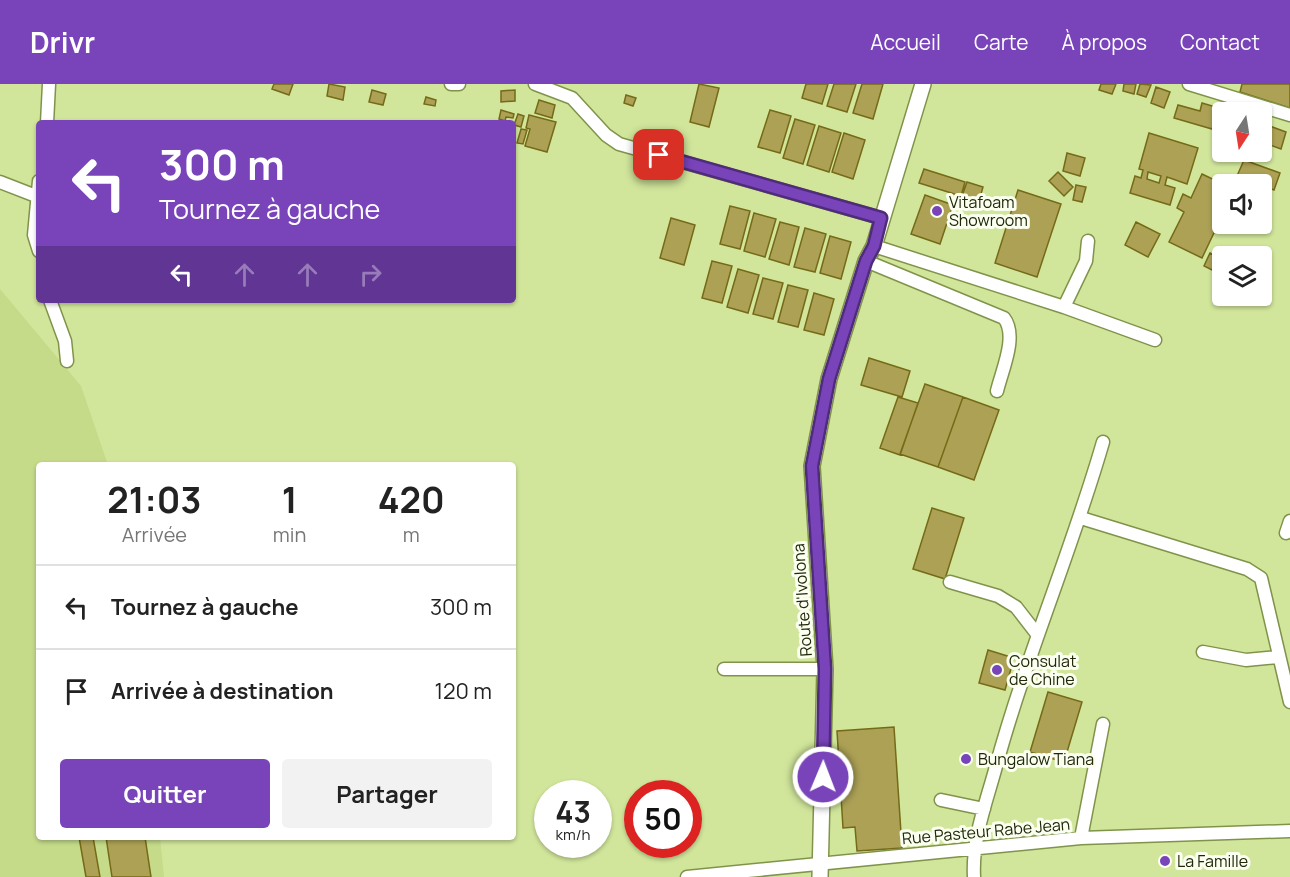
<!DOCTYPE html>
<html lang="fr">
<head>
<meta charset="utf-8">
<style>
	body { margin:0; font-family:Manrope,sans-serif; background:#f2f2f2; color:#222; height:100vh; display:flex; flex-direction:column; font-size:22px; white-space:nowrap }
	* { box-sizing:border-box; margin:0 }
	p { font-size:20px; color:#767676 }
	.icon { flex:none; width:33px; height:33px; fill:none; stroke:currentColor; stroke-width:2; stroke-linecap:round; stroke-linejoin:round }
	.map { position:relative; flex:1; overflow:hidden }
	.sheet { position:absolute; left:36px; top:378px; width:480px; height:378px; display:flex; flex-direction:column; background:#fff; border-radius:6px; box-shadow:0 2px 4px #0004 }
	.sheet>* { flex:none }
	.top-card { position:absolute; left:36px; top:36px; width:480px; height:183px; border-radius:6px; box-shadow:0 2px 4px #0004; background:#7943ba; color:#fff; overflow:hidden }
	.needle { width:39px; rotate:192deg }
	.buttons { position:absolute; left:1212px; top:18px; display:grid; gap:12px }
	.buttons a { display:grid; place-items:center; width:60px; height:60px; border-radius:6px; background:#fff; box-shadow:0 2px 4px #0004; font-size:30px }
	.speed { position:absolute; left:534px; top:696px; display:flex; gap:12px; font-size:30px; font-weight:700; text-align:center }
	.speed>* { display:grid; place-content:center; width:78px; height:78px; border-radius:50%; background:#fff; box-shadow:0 2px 4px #0004; line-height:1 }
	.speed small { font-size:15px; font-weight:400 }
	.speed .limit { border:9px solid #d22; background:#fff; color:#111 }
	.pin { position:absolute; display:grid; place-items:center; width:51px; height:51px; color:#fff; margin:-26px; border-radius:12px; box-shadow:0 3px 9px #0006 }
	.me { position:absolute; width:66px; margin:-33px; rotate:1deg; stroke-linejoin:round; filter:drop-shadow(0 0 4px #0008) }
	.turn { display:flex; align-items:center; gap:21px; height:126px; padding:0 24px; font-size:27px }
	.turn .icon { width:78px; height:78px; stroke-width:2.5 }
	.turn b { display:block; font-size:42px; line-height:51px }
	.lanes { display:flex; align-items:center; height:57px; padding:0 24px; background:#0003; justify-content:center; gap:30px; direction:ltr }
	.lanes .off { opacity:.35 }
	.eta { display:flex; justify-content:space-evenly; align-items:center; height:102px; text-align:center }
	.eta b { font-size:36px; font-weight:700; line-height:42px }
	.primary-button { display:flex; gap:12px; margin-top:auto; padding:12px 24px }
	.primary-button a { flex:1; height:69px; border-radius:6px; background:#7943ba; color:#fff; font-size:24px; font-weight:700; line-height:69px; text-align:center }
	.primary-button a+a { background:#f2f2f2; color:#222 }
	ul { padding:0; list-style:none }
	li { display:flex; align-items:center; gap:18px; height:84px; padding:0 24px; border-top:2px solid #e0e0e0 }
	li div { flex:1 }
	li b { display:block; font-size:22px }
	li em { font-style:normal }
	header { display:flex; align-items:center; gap:36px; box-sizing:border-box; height:84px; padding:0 30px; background:#7943ba; color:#fff }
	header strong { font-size:28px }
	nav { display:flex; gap:33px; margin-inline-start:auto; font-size:21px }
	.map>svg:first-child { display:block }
</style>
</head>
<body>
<header>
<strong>Drivr</strong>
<nav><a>Accueil</a><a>Carte</a><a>À propos</a><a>Contact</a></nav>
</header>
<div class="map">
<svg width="1290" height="793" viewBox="0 0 1290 793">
	<rect width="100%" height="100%" fill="#d1e69b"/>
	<path fill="#c5db8a" d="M0,205l81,97 27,79h-69v372h121l4,40h-164z"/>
	<path fill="#aca155" stroke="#756a17" stroke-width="1.5" fill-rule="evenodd" d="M274,0h19l-4,11 -17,-6z
		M329,0l16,3 -2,13 -16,-4z
		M699,0l20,4 -10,39 -19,-5z
		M806,0h22l-6,20 -20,-6z
		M834,0h22l-9,28 -20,-6z
		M862,0h21l-10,35 -20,-6z
		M1101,0h15l-4,10 -13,-4z
		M1124,0h12l-2,10 -11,-3z
		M1140,0l11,1 -5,12 -9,-3z
		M1242,0h48v24l-50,-16z
		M1156,3l14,5 -6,16 -13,-5z
		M372,6l14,4 -3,11 -14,-3z
		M515,6v11l-14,1v-11z
		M626,11l10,3 -3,8 -9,-3z
		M426,13l10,3 -1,6 -11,-2z
		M539,16l16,5 -3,13 -17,-5z
		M1202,19l17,5 -7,21 -38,-11 4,-13 22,6z
		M501,26l13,4 -1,4 -7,-1 -1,4 -6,-2z
		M770,26l21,6 -11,37 -22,-6z
		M518,30l6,2 -3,11 -7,-2z
		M529,31l27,7 -9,30 -22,-6 5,-17 -4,-1z
		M795,35l20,6 -12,39 -20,-6z
		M1267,41l19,7 -5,17 -19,-7z
		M819,42l22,7 -12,39 -22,-7z
		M521,45l6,1 -4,14 -6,-1z
		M844,49l21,7 -12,39 -21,-7z
		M1149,49l49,15 -11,36 -20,-7 -2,8 10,3 -5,17 -40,-12 5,-17 6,2 2,-8 -4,-1zM1148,88l13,4 -2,7 -12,-4z
		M1067,69l18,5 -5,18 -17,-5z
		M1244,76l36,13 -6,17 -37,-14z
		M924,85l41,13 -4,14 -42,-13z
		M1058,88l15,15 -9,9 -15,-15z
		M1202,90l21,10 -1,32 -20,42 -33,-16 15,-30 -7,-4 6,-14 8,4z
		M967,98l16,5 -4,14 -17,-5z
		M1076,101l10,2 -4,15 -9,-2z
		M1018,106l43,14 -24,73 -42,-14z
		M925,111l28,10 -13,39 -29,-10z
		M730,122l20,5 -10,38 -20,-5z
		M754,129l22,6 -11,38 -21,-6z
		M671,134l24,7 -11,40 -24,-7z
		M780,138l19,5 -10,38 -20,-6z
		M1136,138l24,12 -12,23 -23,-12z
		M805,144l21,6 -11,38 -21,-5z
		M830,152l21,6 -10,37 -21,-6z
		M1210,169l12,6v16l-18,-9z
		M712,177l20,5 -10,37 -20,-5z
		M738,185l21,6 -11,38 -21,-6z
		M763,194l20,5 -10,36 -20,-5z
		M788,201l20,5 -10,37 -20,-5z
		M814,209l20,6 -10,36 -20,-5z
		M869,274l41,13 -8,26 -41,-12z
		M925,300l38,13 -25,70 -38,-13z
		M898,313l20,6 -18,52 -20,-7z
		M963,313l36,13 -25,70 -36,-13z
		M932,424l32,10 -19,61 -32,-10z
		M988,566l26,8 -9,32 -26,-7z
		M1048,608l34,10 -18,60 -34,-10z
		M894,643l8,121 -45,3 -2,-24 -12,1 -6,-97z
		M79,753h14l7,40h-14z
		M106,753h39l6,40h-39z"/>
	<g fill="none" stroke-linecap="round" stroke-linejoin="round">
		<g stroke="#80934b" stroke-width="15">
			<path id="minor" d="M451,0h8
				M535,0l37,14 34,37 13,9 262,74
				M1189,0l101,31
				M47,39l2,-39
				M39,97l-5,54 5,16
				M0,98l36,14
				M874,162l190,61 22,-46 2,-20
				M866,177l138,57c14,18 -2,52 -7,73
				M50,216l15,41 2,20
				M1064,223l91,33
				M1081,434l166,51 14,9 29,124
				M1286,449l4,-12
				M950,498l48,14 18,11 21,27
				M1203,568l43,8 32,-3
				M724,585h101
				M941,716l43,9
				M1081,754l22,-114
				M687,793l394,-39 209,-7
				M974,793c-2,-37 11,-71 21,-107 30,-111 76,-217 108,-328"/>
		</g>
		<g stroke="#80934b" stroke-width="18">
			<path id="major" d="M820,793l5,-208 -13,-203 17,-87 37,-118 8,-15 49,-162"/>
		</g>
		<use href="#minor" stroke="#fff" stroke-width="12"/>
		<use href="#major" stroke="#fff" stroke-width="15"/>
	</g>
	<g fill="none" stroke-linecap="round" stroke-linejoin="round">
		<g stroke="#4f2c79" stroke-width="15">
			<path id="route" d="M659,71l222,63 -7,28 -8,15 -37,118 -17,87 13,203 -2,108"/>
		</g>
		<use href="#route" stroke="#7943ba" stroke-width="10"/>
	</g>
	<g fill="#7943ba" stroke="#fafff0" stroke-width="2">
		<circle cx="937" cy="127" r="6"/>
		<circle cx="997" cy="586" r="6"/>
		<circle cx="966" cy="675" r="6"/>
		<circle cx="1165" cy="777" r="6"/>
	</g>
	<g text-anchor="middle" stroke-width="6" stroke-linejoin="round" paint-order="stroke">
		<g font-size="16" fill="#21280a" stroke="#fafff0" text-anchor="start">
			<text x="949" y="124">Vitafoam<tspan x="949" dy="18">Showroom</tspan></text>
			<text x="1009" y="583">Consulat<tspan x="1009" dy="18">de Chine</tspan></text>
			<text x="978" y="681">Bungalow Tiana</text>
			<text x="1177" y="783">La Famille</text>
		</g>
		<g font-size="16" fill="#21280a" stroke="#fafff0">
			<text transform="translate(802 516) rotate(-94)" y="6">Route d'Ivolona</text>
			<text transform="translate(986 747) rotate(-5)" y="6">Rue Pasteur Rabe Jean</text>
		</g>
	</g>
</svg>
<div class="buttons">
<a><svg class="needle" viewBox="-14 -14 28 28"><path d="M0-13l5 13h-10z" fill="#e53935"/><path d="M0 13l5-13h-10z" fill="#767676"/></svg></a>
<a><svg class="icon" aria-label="sound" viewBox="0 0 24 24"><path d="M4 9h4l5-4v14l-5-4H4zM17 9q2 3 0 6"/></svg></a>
<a><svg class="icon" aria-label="layers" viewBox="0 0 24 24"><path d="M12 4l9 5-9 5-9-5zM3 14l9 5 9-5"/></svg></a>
</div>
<div class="speed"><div>43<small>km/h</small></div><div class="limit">50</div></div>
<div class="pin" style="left:659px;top:71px;background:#d93025"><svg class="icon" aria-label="arrive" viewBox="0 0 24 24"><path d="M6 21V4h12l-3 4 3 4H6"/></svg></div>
<svg class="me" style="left:823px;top:693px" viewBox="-20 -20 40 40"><circle r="17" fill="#7943ba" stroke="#fff" stroke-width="3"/><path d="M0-11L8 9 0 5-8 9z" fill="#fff"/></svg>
<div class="top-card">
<div class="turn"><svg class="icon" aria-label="left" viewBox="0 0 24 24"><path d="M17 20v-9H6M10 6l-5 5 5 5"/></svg><div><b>300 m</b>Tournez à gauche</div></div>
<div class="lanes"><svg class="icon" aria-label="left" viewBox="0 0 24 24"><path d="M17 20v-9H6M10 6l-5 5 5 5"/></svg><svg class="icon off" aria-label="ahead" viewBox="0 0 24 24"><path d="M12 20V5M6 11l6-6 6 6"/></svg><svg class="icon off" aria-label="ahead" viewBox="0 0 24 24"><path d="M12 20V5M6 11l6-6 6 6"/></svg><svg class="icon off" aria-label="right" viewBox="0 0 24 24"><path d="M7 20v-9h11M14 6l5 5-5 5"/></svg></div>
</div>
<section class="sheet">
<div class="eta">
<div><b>21:03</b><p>Arrivée</p></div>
<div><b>1</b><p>min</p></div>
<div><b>420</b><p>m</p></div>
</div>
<ul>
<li><svg class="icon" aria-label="left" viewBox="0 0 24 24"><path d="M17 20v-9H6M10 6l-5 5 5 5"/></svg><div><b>Tournez à gauche</b></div><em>300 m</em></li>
<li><svg class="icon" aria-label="arrive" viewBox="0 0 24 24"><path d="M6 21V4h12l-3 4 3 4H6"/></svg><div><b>Arrivée à destination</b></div><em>120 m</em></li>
</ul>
<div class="primary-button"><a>Quitter</a><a>Partager</a></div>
</section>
</div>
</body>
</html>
